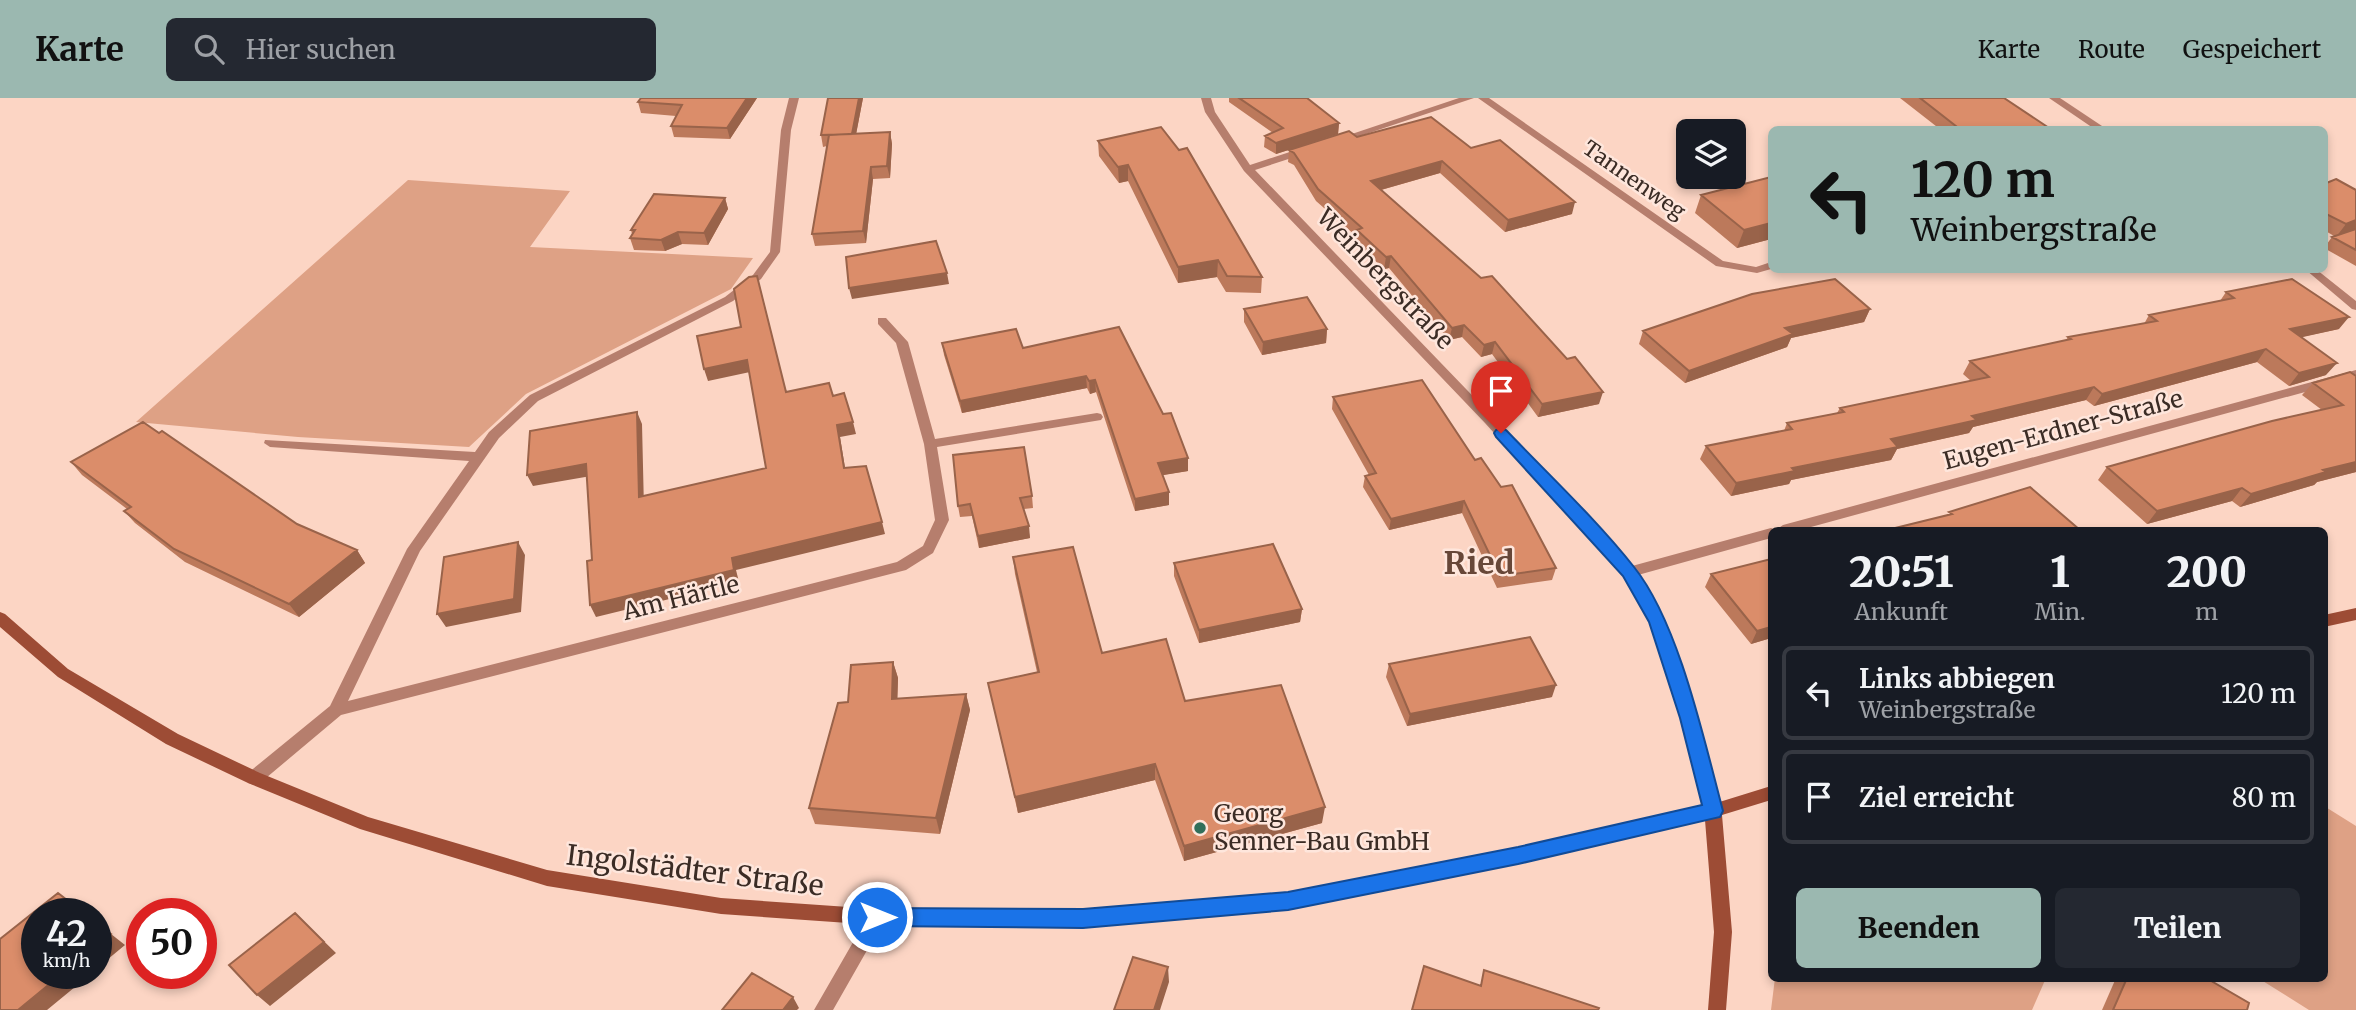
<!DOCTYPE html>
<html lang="de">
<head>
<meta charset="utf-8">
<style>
	body { margin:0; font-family:Merriweather,serif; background:#242831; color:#f1f3f6; height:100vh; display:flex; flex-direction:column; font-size:26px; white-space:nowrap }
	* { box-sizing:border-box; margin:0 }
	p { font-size:23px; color:#9ea1a6 }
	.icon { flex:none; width:38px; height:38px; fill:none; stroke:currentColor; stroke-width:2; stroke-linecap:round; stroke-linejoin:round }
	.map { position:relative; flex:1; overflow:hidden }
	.sheet { position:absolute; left:1768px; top:429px; width:560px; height:455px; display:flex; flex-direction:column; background:#171b24; border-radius:10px; box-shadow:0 4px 10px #0003 }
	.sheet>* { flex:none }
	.top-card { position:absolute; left:1768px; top:28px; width:560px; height:147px; border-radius:10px; box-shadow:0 4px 10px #0003; background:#9bb8b0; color:#111; overflow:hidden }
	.buttons { position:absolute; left:1676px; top:21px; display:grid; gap:14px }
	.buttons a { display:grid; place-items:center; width:70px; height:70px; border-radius:10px; background:#171b24; box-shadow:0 4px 10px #0003; font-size:35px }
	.speed { position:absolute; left:21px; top:800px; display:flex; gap:14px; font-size:35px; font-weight:700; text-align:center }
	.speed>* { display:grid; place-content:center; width:91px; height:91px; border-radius:50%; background:#171b24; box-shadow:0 4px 10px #0003; line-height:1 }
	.speed small { font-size:18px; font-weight:400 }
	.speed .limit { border:10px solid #d22; background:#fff; color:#111 }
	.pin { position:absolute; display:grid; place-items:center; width:60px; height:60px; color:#fff; margin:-72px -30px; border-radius:50% 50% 50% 0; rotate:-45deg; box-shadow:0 0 7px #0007 }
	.pin .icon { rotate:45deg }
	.me { position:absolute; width:77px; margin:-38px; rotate:90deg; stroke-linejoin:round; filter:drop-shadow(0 0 5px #0008) }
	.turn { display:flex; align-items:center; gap:24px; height:147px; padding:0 28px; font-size:32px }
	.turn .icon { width:91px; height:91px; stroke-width:2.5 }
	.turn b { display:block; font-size:49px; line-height:60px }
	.eta { display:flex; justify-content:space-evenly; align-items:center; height:119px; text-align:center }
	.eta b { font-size:42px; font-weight:800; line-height:49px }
	.cta { display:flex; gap:14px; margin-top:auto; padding:14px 28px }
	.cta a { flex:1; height:80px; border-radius:10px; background:#9bb8b0; color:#111; font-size:28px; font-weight:800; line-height:80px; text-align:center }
	.cta a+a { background:#242831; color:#f1f3f6 }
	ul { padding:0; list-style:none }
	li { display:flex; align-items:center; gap:21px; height:94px; margin:0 14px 10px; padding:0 14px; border:4px solid #363941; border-radius:10px }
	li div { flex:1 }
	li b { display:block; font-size:26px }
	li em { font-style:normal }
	header { display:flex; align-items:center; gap:42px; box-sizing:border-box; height:98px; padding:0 35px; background:#9bb8b0; color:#111 }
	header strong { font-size:33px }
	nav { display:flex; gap:38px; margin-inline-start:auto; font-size:24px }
	.search { width:490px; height:63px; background:#242831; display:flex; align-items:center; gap:18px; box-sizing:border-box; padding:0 24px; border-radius:10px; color:#9ea1a6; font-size:26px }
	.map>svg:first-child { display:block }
</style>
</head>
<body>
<header>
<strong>Karte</strong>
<div class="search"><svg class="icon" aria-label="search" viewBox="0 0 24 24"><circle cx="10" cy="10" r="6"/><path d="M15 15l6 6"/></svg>Hier suchen</div>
<nav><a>Karte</a><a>Route</a><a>Gespeichert</a></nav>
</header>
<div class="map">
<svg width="2356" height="912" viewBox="0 0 2356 912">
	<rect width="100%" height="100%" fill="#fcd5c4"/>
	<path fill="#dea185" d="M408,82l162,11 -40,56 223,11 -22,31 -205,105 -57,53 -171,-10 -162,-15z
		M2324,708l32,20v184h-47l-51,-32h66z
		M1775,880h271l-14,32h-261z"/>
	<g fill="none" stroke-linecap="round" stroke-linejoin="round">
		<path fill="#b67e6d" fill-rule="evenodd" d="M789,0h10l-8,32 -11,122 -19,27 -28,22 -195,100 -39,37 -79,113 -72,150 549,-139 26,-16 12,-26 -11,-76 -28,-101 -18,-19v-6h8l22,24 27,97 162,-26 4,1 2,3 -2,3 -164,27 12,73 -16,33 -27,17 -565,145 -81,68 -6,2 -6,-2 -2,-5 2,-5 82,-67 77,-157 62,-88 -199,-14 -6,-4 1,-3 210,12 14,-20 41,-37 195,-98 28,-22 17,-23 11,-122z
			M1201,0h10l4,14 35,53 52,-17h8v4l-55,18 238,247 139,149 139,-38 5,2 7,-5 573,-155v8l-556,152h-29v8l-133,37 26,47 33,96 24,93 -2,5 -6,2 -6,-2 -2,-5 -24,-93 -31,-96 -26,-46 -139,-153 -241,-252 -39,-59z
			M1459,0h15l-135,45 -8,-2z
			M1478,0h11l234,163 33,6 15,-5v7l-14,4 -41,-7z
			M2049,0h11l48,32h-12z
			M2306,172h11l39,31v9l-4,-1z
			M877,811l6,2 3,6 -53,93h-19l57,-99z"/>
		<path fill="#9d4c35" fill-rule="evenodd" d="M2356,510v12l-32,7v-12z
			M0,514l5,2 63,55 110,65 82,39 108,44 179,53 174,28 156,11 206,2 205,-18 230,-45 195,-44 58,-18v14l-49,15 10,117 -6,78h-18l6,-78 -9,-112 -187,44 -230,45 -205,18 -206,-2 -156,-11 -174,-28 -187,-57 -112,-46 -82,-39 -108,-67 -58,-50z"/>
	</g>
	<path fill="#bc795b" d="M757,0l-27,41 -56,-2 -3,-11 5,-10 -35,-3 -3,-11z
		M828,0h35l-7,36 34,-2 2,12 -2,34 -17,1 -7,64 -51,3 -3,-12 15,-88 -4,1 -2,-12z
		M1229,0h78l32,25 -1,11 -62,20 -12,-7 1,-11 8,-3 -44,-31z
		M1900,0h104l48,32h-111z
		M1357,39l114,11 101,66 -67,18 -65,-59 -59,17 218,214 -61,13 -46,-63 -11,3 -19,-20 -13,3 -60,-72 -5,1 -29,-27 1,-6 -40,-35 -22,-36 -6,-3 1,-12z
		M1098,43l164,136 -1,16 -35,-1 -9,-15 -39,6 -50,-102 -9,2 -20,-27z
		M1771,79v62l-34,9 -42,-35 6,-18z
		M2324,86l32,45v37l-32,-18 8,-11 2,-1 -10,-6z
		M725,100l3,11 -20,36 -26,-1 -17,7 -31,-1 -4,-12 2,-4 -1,-4z
		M2226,194l113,37 -38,8 25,38 -37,11 -32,-24 -163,44 -8,-6 -113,27 -4,6 -72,16 -6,11 -100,20 -2,4 -58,12 -31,-37 6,-13 78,-15 3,-8 50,-10 3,-5 131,-27 -8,-7 7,-13 96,-21 2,-3 76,-13 5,-9 71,-14z
		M1244,211l83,20 -1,14 -64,12 -18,-33z
		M1870,211l-6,13 -73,16 -4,9 -102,36 -46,-39 4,-13z
		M1119,229l44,87 25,44v13l-26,4 7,17v13l-34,6 -39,-119 -6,2 -3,-6 -125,25 -18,-58 -2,-12 81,5z
		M2356,278v96l-39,10 -3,3 -74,22 -8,-6 -85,23 -49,-44 9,-13 215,-57 -20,-15 11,-12z
		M1333,299l142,63 81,108 -4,12 -55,8 -35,-75 -73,17 -26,-43 2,-11 4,-1 -37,-66z
		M71,364l226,62 60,26 8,13 -66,54 -114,-55 -50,-39 -11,-12 3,-2 -45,-34z
		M1032,398l1,12 -9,1 6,29 -51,10 -7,-32 -12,1 -2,-11z
		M1013,459l89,96 83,48 137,122 -138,38 -29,-81 -137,33 -30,-130 49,-11 -22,-98z
		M1174,465l128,46 -2,13 -101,21 -25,-67z
		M1711,476l60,64 -20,6 -46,-57z
		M893,564l5,16 -1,21 69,-5 4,16 -30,124 -125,-10 -6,-16 39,-106z
		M1389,566l163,33 -145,29 -21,-49z
		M2116,880h90l41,32h-145z"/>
	<path fill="#99634a" d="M747,0h10l-27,41 -3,-11z
		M859,0h4l-9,47 -2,-11z
		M1339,25l-1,11 -62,20v-11z
		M890,34l2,12 -2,34 -3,-12z
		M1442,63l-2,12 -70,20 1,-12z
		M1128,67v16l-9,2 -1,-16z
		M871,69l2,12 -7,64 -3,-12z
		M725,100l3,11 -20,36 -4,-12z
		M1575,104l-3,12 -67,18 3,-12z
		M2356,122v9l-20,8 10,-13z
		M1771,125v16l-34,9 7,-18z
		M678,134l4,12 -17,7 -4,-11z
		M1391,158l-2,12 -5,1 2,-12z
		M1218,162l-1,17 -39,6v-16z
		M947,175l2,11 -97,15 -3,-11z
		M1870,211l-6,13 -73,16 -4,9 -102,36 4,-12 96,-43z
		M2349,219l-10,12 -59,13 10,-13z
		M1464,227l-2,12 -13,3 3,-12z
		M1327,231l-1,14 -64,12 1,-13z
		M1495,244l-3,12 -11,3 3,-12z
		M2266,251l-9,13 -163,44 8,-12z
		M747,262l3,12 -42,9 -4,-12z
		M2337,265l-11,12 -37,11 10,-13z
		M1086,278l1,12 -125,25 -2,-12z
		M1095,282l1,12 -6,2 -1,-13z
		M2094,289l-8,13 -113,27 -4,6 -72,16 -6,11 -100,20 -2,4 -58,12 5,-13 236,-67z
		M1603,294l-4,12 -61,13 4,-13z
		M637,314l5,12 2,85 -5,-12z
		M853,324l3,12 -16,3 7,43 -3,-12 -7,-43z
		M1188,360v13l-30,5v-13z
		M2356,364v10l-39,10 -3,3 -74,22 11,-13 72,-24z
		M586,366l5,12 -58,10 -6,-11z
		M2242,390l-10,13 -85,23 10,-13z
		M1169,394v13l-34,6v-12z
		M1464,403l-2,12 -73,17 2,-11z
		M882,424l3,12 -149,36 3,12 -143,35 -6,-12 142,-47z
		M1029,428l1,12 -51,10 -1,-12z
		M518,444l7,13 -4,57 -75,15 -9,-13z
		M357,452l8,13 -66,54 -10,-13z
		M1302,511l-2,13 -101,21v-13z
		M1771,529v11l-20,6 6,-13z
		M893,564l5,16 -1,38 -5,-17z
		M1556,587l-4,12 -145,29 3,-12z
		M966,596l4,16 -30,124 -4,-16z
		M1155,666v16l-137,33 -3,-16z
		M1325,709l-3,16 -138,38v-15z
		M295,815l41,40 -66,53 -13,-11z
		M111,836l14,11 -29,24v-23z
		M1168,869l1,15 -9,28h-6z
		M63,875h29l-45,37h-29z
		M793,899l6,11 -2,2h-14z"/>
	<path fill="#db8d6a" stroke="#99634a" stroke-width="2" d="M641,0h106l-20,30 -56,-2 11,-21 -44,-3z
		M828,0h31l-7,36 -31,1z
		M1239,0h68l32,25 -63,20 -11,-7 18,-8z
		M1920,0h84l48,32h-91z
		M1431,19l40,31 29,-8 75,62 -67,18 -66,-59 -71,20 110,97 11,-2 75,83 8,-2 28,35 -61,12 -47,-62 -11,3 -20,-20 -12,3 -61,-72 -5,1 -29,-27 5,-2 -44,-39 -24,-36 -5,-3 60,-19 8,6z
		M1161,29l18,23 8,-2 75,129 -35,-1 -9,-16 -40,7 -50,-102 -10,2 -20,-26z
		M890,34l-3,34 -16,1 -8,64 -51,3 17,-99z
		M1771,79v46l-27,7 -43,-35z
		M2336,81l20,11v30l-10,4 -22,-11v-29z
		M654,96l71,4 -21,35 -26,-1 -17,8 -31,-2 5,-8h-4z
		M2356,131v21l-24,-13z
		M936,143l11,32 -98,15 -3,-31z
		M757,178l29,116 43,-9 4,13 11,-3 9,29 -16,3 7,43 22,-2 16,56 -150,36 2,12 -144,35 -3,-44 5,-1 -6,-96 -59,11 3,-44 107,-19 2,85 127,-29 -19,-108 -43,9 -7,-33 44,-9 -7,-38 15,-12z
		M1835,181l35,30 -85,19 8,6 -104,37 -46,-40 109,-37z
		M2292,181l57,38 -59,12 47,34 -38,10 -33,-24 -164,45 -8,-7 -122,29 5,4 -86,19 7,8 -106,21 3,3 -59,12 -30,-37 86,-17 -5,-6 57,-11 -4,-4 149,-31 -19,-16 101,-22 -3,-2 89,-16 -8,-6 85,-17 -8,-6z
		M1307,199l20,32 -64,13 -19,-33z
		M1119,229l44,87 8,-1 17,45 -30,5 11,29 -34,7 -40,-119 -6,1 -3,-5 -126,25 -18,-58 74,-14 7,19z
		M2350,274l6,4v86l-33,8 3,2 -75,22 -9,-6 -85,23 -50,-44 165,-46 71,-16 -30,-22z
		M1422,282l53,80 6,-2 20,29 11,-2 44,83 -56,8 -36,-75 -73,18 -26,-43 11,-3 -43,-76z
		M143,324l16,11 3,-2 135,93 60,26 -68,54 -115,-55 -50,-38 7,-4 -60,-45z
		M1024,349l8,49 -12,2 9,28 -51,10 -8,-32 -12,2 -5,-51z
		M2030,389l50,43h-193l65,-16 -3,-2z
		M518,444l-4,57 -77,15 7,-57z
		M1273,446l29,65 -103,21 -25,-67z
		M1073,449l29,106 64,-14 19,62 96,-16 44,122 -141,39 -29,-82 -140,33 -27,-114 51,-11 -26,-115z
		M1771,461v68l-14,4 -46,-57z
		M1530,539l26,48 -146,29 -21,-50z
		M893,564l-1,37 74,-5 -30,124 -127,-10 29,-105 10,-1 3,-37z
		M58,795l27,21h-48v59h26l-45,37h-18v-71z
		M295,815l29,29 -67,53 -28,-30z
		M96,825l15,11 -15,12z
		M1133,859l35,10 -14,43h-40z
		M1424,868l57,20 3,-16 115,38 -1,2h-186z
		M752,875l41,24 -10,13h-61z
		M2127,880h79l43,25 -2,7h-134z"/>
	<path fill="#1a73e8" stroke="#114b97" stroke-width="2" d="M1501,330l5,2c42,44 90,89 128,137 45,56 70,173 89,244l-3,6 -202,47 -230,46 -205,18 -206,-2 -8,-2 -2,-7 2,-6 8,-3 206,1 205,-17 230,-45 184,-42 -22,-87 -31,-96 -26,-46 -127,-139 -2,-4 2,-3z"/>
	<circle fill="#326f5a" stroke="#fee6dc" stroke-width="2.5" cx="1200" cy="730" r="7"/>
	<g text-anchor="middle" stroke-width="5" stroke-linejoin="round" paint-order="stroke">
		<g font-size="21" fill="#3b2c25" stroke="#fee6dc">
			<text transform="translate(1634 82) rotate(35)" y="7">Tannenweg</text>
		</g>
		<g font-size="24" fill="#3b2c25" stroke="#fee6dc">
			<text transform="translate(1385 181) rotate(46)" y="8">Weinbergstraße</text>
			<text transform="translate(2063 332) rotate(-15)" y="8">Eugen-Erdner-Straße</text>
			<text transform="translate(681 500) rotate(-14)" y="8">Am Härtle</text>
		</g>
		<g font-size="24" fill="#3b2c25" stroke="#fee6dc" text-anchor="start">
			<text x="1214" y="724">Georg<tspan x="1214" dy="28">Senner-Bau GmbH</tspan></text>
		</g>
		<g font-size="28" fill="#3b2c25" stroke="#fee6dc">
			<text transform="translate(695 772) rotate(7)" y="10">Ingolstädter Straße</text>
		</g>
		<g font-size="32" font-weight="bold" fill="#674738" stroke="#fee6dc">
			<text x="1479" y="476">Ried</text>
		</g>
	</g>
</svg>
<div class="buttons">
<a><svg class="icon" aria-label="layers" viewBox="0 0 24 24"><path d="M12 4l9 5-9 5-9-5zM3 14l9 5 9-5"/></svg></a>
</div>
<div class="speed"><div>42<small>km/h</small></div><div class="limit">50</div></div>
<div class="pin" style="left:1501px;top:335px;background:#d93025"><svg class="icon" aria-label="arrive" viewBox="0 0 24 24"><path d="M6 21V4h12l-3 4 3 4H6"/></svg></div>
<svg class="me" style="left:877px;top:819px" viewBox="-20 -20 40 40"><circle r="17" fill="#1a73e8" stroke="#fff" stroke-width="3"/><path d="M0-11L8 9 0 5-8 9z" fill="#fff"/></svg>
<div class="top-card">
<div class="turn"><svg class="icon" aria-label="left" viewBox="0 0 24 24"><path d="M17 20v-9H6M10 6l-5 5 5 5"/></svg><div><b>120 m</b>Weinbergstraße</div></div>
</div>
<section class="sheet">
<div class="eta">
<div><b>20:51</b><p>Ankunft</p></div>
<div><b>1</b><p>Min.</p></div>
<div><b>200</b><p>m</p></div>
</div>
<ul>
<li><svg class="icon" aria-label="left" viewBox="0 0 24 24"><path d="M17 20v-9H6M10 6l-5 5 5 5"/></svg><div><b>Links abbiegen</b><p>Weinbergstraße</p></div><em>120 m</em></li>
<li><svg class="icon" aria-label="arrive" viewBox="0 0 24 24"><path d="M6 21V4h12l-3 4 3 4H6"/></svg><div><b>Ziel erreicht</b></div><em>80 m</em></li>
</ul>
<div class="cta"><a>Beenden</a><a>Teilen</a></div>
</section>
</div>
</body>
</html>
